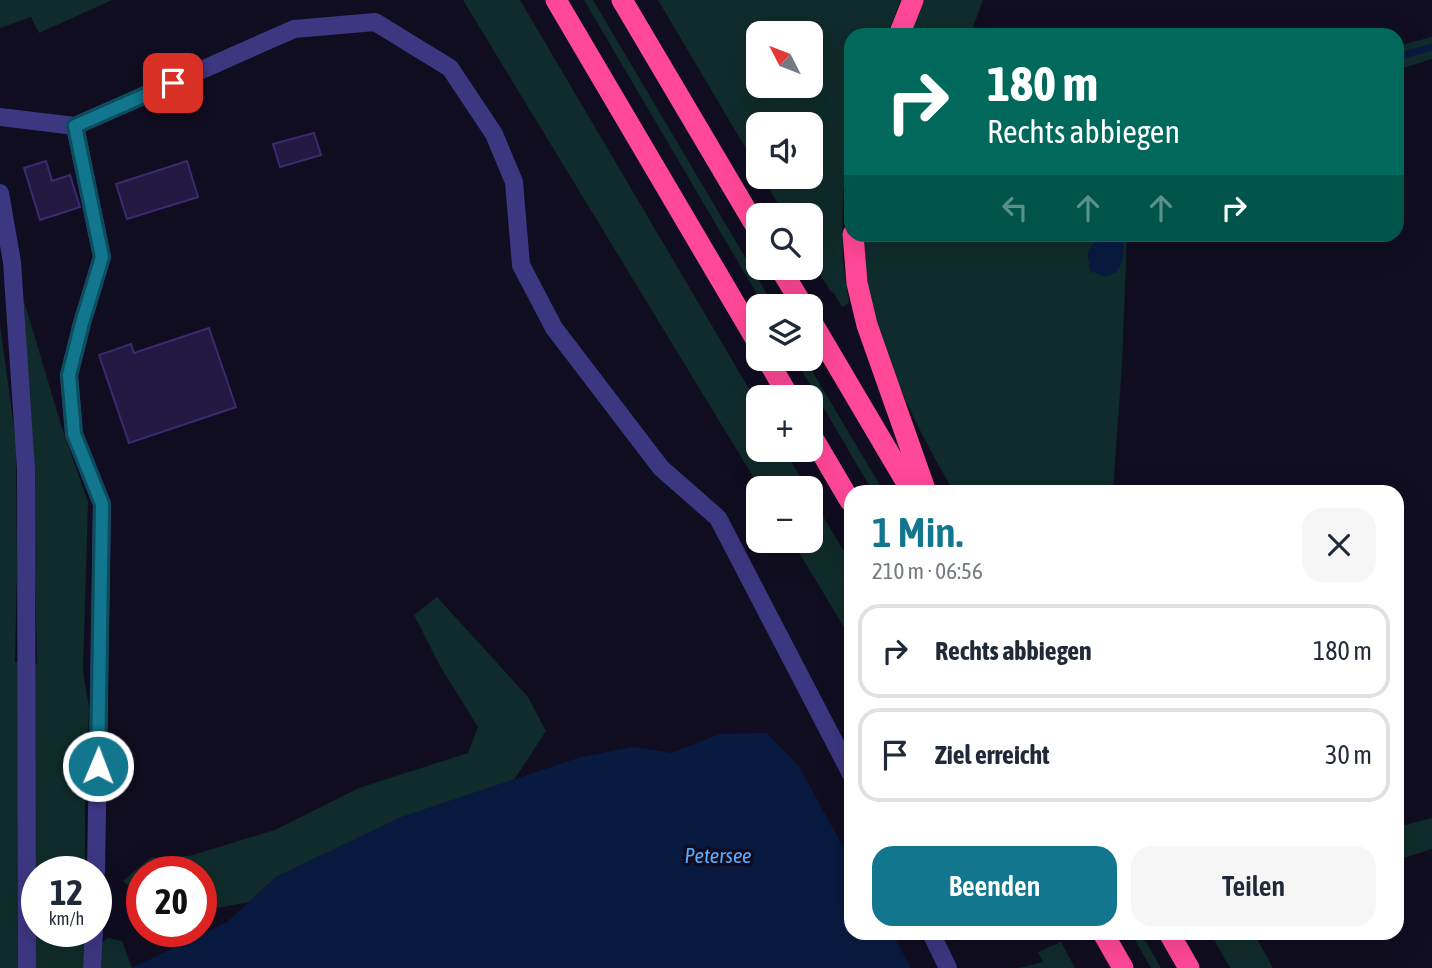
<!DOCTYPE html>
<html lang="de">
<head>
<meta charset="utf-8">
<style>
	body { margin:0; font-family:"Asap Condensed",sans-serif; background:#f6f6f7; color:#1f2937; height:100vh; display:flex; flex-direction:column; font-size:26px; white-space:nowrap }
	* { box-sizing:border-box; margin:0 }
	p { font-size:23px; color:#747a83 }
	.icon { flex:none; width:38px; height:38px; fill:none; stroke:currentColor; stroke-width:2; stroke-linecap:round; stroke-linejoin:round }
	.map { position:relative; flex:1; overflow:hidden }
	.sheet { position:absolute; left:844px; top:485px; width:560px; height:455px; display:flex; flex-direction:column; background:#fff; border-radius:21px; box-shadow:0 7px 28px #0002 }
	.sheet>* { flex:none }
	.guide { position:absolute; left:844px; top:28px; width:560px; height:214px; border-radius:21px; box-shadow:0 7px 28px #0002; background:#00695c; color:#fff; overflow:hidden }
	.needle { width:46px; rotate:312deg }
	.fabs { position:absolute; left:746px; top:21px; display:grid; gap:14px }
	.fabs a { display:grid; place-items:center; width:77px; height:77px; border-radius:14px; background:#fff; box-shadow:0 7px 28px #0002; font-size:35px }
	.speed { position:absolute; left:21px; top:856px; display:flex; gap:14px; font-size:35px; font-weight:700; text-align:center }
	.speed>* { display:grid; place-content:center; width:91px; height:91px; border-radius:50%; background:#fff; box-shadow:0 7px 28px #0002; line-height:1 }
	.speed small { font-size:18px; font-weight:400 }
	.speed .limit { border:10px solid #d22; background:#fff; color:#111 }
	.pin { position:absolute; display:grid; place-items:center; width:60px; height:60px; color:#fff; margin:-30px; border-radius:14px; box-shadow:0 4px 10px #0006 }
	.me { position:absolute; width:77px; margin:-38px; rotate:1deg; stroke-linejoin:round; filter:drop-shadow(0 0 5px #0008) }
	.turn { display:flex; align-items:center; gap:24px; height:147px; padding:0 28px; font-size:32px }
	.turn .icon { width:91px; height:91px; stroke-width:2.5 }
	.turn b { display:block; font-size:49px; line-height:60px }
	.lanes { display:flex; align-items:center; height:66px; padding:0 28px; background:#0003; justify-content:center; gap:35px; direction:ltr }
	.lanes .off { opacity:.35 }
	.round { display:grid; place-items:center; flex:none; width:74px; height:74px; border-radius:21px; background:#f6f6f7 }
	.summary { display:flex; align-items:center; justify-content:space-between; height:119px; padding:0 28px }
	h1 { font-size:42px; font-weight:600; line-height:52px; color:#11768e }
	.button { display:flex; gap:14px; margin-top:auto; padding:14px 28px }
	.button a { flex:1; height:80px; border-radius:21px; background:#11768e; color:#fff; font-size:28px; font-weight:600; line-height:80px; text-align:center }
	.button a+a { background:#f6f6f7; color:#1f2937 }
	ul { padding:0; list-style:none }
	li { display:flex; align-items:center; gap:21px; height:94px; margin:0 14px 10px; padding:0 14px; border:4px solid #e0e1e3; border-radius:21px }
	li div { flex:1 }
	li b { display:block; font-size:26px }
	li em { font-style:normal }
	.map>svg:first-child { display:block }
</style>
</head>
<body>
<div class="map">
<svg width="1432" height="968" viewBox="0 0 1432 968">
	<rect width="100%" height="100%" fill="#110d21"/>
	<path fill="#102b2b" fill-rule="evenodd" d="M0,0h112l-73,33 -8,-16 -31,11z
		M463,0h57l238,404v46h26l23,38h-47z
		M584,0h9l181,306h-10z
		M658,0h243l-14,35h-37v108l-7,50 -1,23 1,45 6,42 -7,4 -9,-15h-2l-21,-34v-43h-25l-23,-38h48v-53h-52v45zM810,33v53h-52v-53z
		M923,0h60l-13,35h-60z
		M1432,37v22l-35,11v-24z
		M864,235h234l-10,19 2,16 15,7 19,-36 -3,-6h6l-5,129 -9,128h-159c-38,-66 -73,-134 -87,-209 -3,-16 -2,-33 -3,-48z
		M24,301l38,127 26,74 -5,169 6,37 -4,93v70l-48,1v59h48v37h-85v-643l16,117 1,127 -2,93 22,2 -3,-141z
		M795,359h10l79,133h-11z
		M810,494l40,68v75l-58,-96h18z
		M437,597l91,100 18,34 -32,49 -112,37 -126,60 -27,25 -48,9v-39h-59v26l-19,-17 27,-23 39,-2 86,-26 84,-42 109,-35 10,-26 -38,-61 -26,-51z
		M1432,818v31l-35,11v-33z
		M1131,933h10l20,35h-10z
		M1217,933h37l19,35h-43l-18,-32z
		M108,938l14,3 10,27h-36l1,-21z
		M1061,942l14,26h-56l24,-6 -5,-10z"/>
	<path fill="#081a3f" d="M1098,234l23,1c3,6 2,10 2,17 -1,14 -4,21 -18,25l-15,-7 -2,-16z
		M767,733l31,32 52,94v74h42l19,35h-779l95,-46 49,-45 126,-60 179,-60 52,-10 39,6 48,-19z"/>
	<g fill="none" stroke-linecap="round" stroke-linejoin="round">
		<path stroke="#081a3f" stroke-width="7" d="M1396,57l36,-10"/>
	</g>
	<path fill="#231842" stroke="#3a2a6f" stroke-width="2" d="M314,133l7,22 -41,12 -7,-23z
		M46,161l6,20 18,-6 10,32 -40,13 -16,-52z
		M187,161l11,36 -71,22 -11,-35z
		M209,328l27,79 -107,36 -30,-88 32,-11 3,9z"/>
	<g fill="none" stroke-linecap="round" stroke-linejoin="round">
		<path stroke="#3c3781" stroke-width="18" d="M0,117l75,9 219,-97 81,-7 75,46 44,66 20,48 7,83 33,63 107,140 57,50 132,254
			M75,126l27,131 -20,66 -13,52 5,59 28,70 -6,368
			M0,193l12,69 14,207 1,499
			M931,933l17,35
			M92,968l2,-37"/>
		<path stroke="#ff4898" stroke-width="21" d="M556,0l202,343
			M622,0l136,230
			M899,35l14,-35
			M853,234l4,49 10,42 59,167
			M780,268l23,38
			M810,319l102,173
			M767,359l22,38
			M810,433l40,68
			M1103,933l20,35
			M1169,933l20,35"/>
	</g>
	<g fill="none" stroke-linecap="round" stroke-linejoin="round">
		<g stroke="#0b4d5c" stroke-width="18">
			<path id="route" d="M98,766l4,-262 -28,-70 -5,-59 13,-52 20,-66 -27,-131 98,-43"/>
		</g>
		<use href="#route" stroke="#11768e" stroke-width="12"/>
	</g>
	<g text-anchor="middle" stroke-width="7" stroke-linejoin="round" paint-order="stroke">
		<g font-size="21" font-style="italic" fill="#5bacff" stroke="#110d21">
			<text x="718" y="863">Petersee</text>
		</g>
	</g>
</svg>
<div class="fabs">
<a><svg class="needle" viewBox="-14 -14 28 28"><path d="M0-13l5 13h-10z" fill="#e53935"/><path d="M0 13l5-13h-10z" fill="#747a83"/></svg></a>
<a><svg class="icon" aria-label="sound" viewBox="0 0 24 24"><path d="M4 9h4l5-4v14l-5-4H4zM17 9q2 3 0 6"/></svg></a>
<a><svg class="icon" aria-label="search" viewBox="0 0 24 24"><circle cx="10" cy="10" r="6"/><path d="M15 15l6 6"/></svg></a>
<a><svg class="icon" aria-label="layers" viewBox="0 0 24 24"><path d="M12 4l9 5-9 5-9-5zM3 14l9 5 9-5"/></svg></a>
<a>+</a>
<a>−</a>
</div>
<div class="speed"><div>12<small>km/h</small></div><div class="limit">20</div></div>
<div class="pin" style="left:173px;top:83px;background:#d93025"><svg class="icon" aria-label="arrive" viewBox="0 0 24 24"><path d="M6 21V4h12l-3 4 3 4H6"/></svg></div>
<svg class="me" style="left:98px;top:766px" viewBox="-20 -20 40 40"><circle r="17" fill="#11768e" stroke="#fff" stroke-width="3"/><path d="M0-11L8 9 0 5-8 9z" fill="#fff"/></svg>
<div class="guide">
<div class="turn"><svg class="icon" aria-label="right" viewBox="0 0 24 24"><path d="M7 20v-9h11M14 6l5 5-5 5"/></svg><div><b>180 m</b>Rechts abbiegen</div></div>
<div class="lanes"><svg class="icon off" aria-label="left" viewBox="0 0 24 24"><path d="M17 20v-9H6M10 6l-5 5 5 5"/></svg><svg class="icon off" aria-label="ahead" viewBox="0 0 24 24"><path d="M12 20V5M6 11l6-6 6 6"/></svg><svg class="icon off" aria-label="ahead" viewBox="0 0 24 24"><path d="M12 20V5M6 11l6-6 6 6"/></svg><svg class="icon" aria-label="right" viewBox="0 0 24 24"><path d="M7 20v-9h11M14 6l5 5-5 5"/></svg></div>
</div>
<section class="sheet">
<div class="summary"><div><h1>1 Min.</h1><p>210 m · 06:56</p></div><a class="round"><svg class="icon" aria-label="close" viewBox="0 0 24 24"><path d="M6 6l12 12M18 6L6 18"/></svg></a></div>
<ul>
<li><svg class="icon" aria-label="right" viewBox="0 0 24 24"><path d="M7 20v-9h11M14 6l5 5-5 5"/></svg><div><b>Rechts abbiegen</b></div><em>180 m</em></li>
<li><svg class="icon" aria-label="arrive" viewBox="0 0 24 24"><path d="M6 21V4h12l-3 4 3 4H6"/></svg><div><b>Ziel erreicht</b></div><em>30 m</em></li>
</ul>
<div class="button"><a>Beenden</a><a>Teilen</a></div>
</section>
</div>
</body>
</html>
